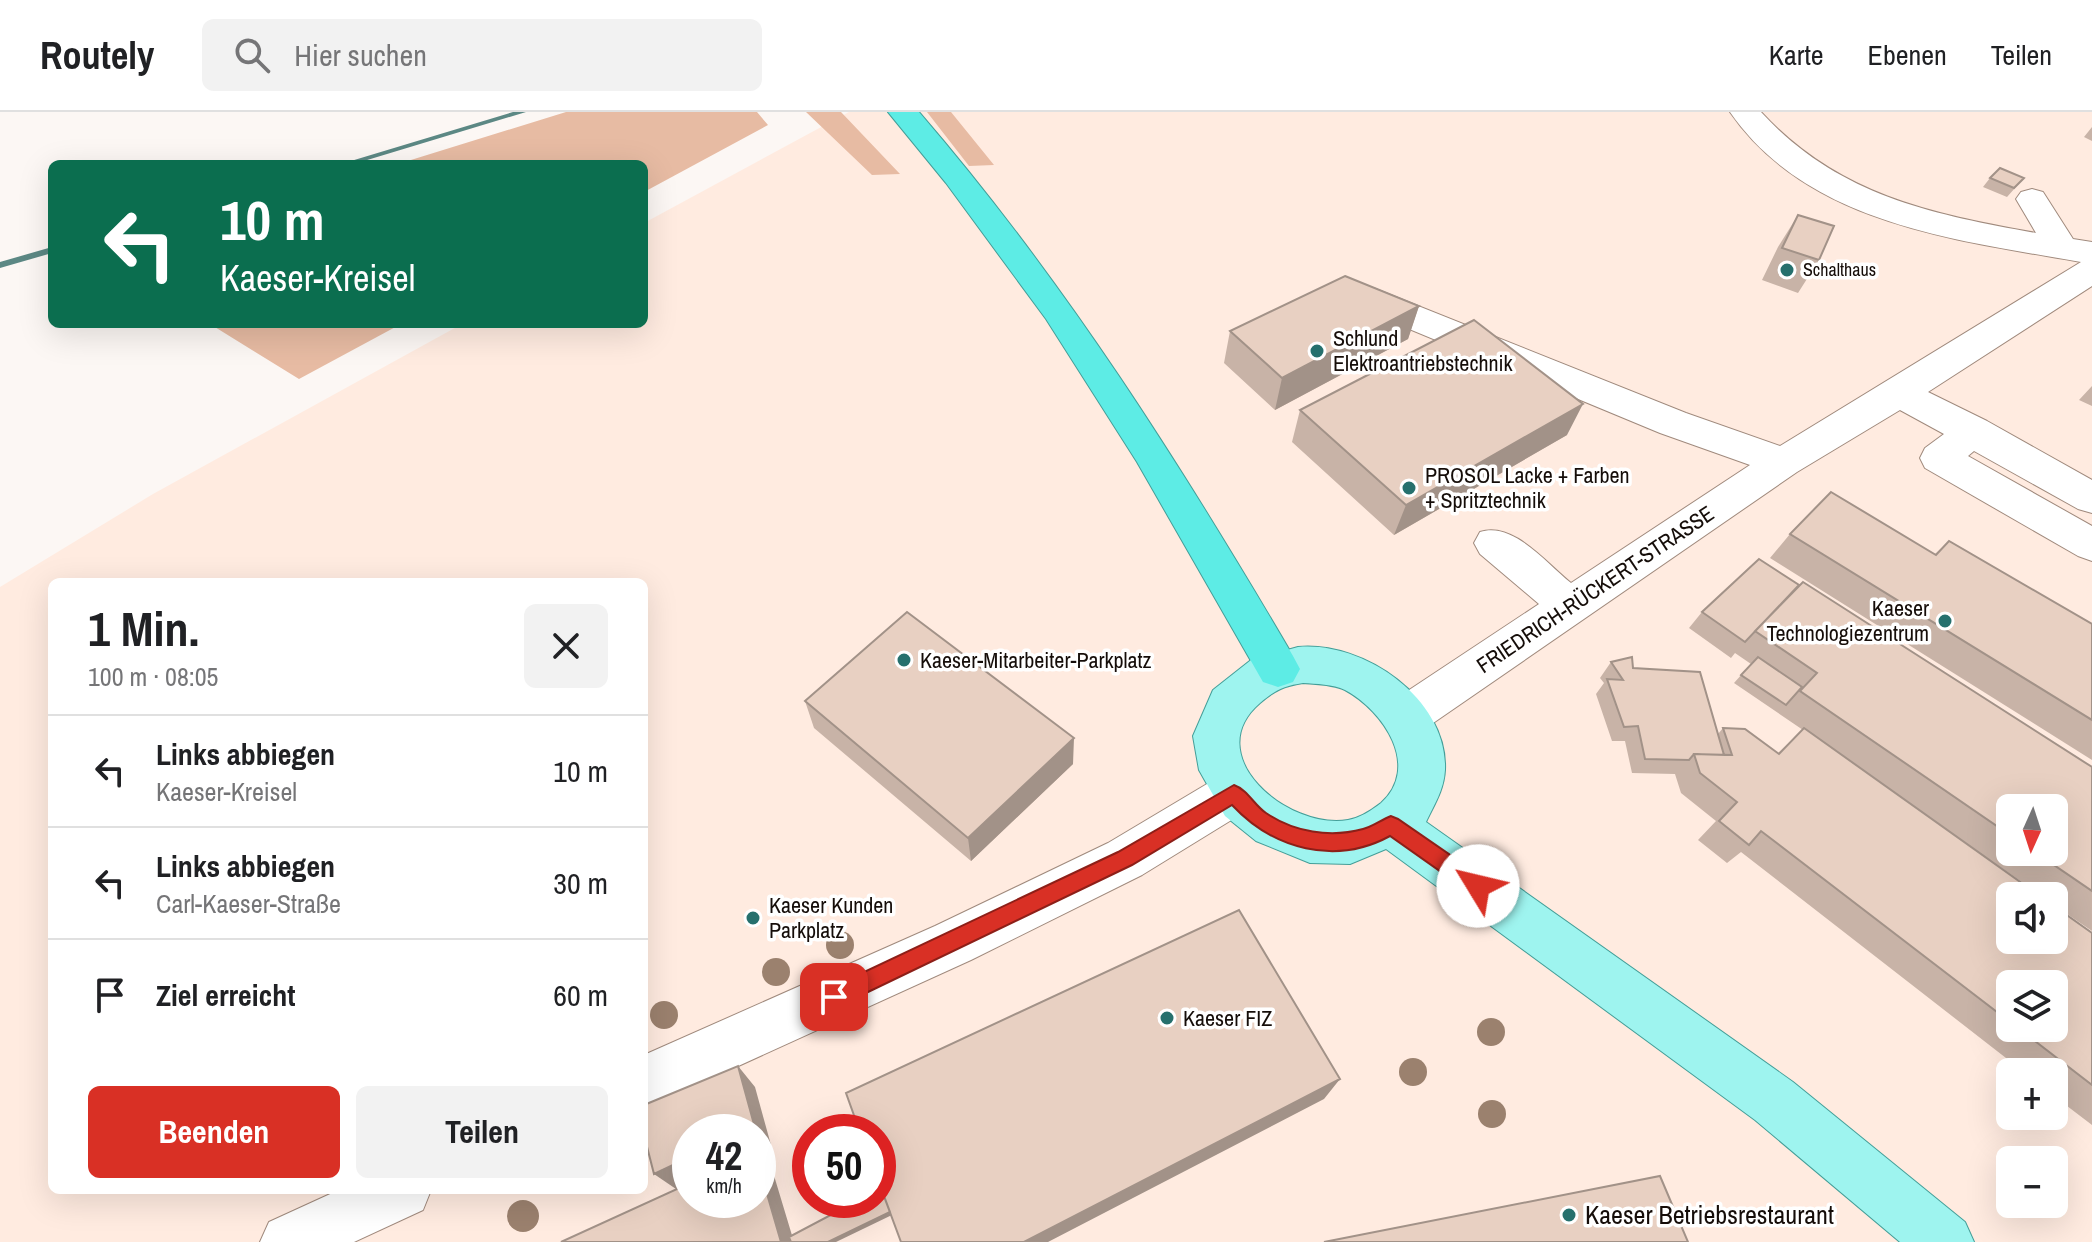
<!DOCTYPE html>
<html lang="de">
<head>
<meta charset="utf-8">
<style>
	body { margin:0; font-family:"Archivo Narrow",sans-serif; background:#f2f2f2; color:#202124; height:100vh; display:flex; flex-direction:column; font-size:30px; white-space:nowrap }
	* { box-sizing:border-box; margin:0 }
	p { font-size:26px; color:#757577 }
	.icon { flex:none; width:44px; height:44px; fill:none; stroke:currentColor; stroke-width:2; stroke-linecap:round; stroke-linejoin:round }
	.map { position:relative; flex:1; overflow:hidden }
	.drawer { position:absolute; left:48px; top:466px; width:600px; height:616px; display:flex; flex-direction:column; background:#fff; border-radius:12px; box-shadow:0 8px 32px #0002 }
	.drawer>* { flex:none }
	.hud { position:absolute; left:48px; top:48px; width:600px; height:168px; border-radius:12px; box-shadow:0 8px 32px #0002; background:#0b6e4f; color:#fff; overflow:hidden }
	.needle { width:52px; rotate:183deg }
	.tools { position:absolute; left:1996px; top:682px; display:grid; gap:16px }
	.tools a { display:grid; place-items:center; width:72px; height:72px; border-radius:12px; background:#fff; box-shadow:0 8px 32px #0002; font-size:40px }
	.speed { position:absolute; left:672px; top:1002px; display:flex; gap:16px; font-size:40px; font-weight:700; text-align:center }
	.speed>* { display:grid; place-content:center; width:104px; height:104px; border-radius:50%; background:#fff; box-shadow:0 8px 32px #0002; line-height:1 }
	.speed small { font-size:20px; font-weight:400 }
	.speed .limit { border:12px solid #d22; background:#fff; color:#111 }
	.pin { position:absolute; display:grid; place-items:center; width:68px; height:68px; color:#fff; margin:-34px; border-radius:16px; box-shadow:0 4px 12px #0006 }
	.me { position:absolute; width:88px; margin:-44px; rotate:306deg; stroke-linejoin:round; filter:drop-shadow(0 0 6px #0008) }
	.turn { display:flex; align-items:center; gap:28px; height:168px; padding:0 40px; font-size:36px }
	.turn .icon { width:104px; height:104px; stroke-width:2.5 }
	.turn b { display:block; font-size:56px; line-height:68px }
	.round { display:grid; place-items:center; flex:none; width:84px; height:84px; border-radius:12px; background:#f2f2f2 }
	.summary { display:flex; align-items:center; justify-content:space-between; height:136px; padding:0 40px }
	h1 { font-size:48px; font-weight:700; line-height:60px }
	.cta { display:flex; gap:16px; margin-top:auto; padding:16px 40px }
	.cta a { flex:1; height:92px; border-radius:12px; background:#d93025; color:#fff; font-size:32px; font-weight:700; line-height:92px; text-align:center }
	.cta a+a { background:#f2f2f2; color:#202124 }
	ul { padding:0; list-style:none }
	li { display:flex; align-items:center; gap:24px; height:112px; padding:0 40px; border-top:2px solid #e0e0e0 }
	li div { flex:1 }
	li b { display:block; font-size:30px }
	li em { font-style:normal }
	header { display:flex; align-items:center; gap:48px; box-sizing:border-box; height:112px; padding:0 40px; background:#fff; border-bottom:2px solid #e0e0e0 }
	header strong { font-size:38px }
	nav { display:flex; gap:44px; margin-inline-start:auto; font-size:28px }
	.search { width:560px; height:72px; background:#f2f2f2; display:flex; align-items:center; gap:20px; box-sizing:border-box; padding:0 28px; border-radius:12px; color:#757577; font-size:30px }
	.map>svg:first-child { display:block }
</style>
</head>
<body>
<header>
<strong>Routely</strong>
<div class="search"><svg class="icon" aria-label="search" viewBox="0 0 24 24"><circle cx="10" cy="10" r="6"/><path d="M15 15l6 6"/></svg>Hier suchen</div>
<nav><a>Karte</a><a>Ebenen</a><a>Teilen</a></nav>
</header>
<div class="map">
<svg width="2092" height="1130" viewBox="0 0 2092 1130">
	<rect width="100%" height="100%" fill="#fcf7f4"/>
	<path fill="#ffebe0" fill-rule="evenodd" d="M849,0h1243v1130h-2092v-655l153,-93 309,-170h182v-101zM52,470h592v608h-592zM2010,696h44v44h-44zM2010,784h44v44h-44zM2010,872h44v44h-44zM2010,960h44v44h-44zM690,1020h68v68h-68zM810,1020h68v68h-68zM2010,1048h44v44h-44z"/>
	<path fill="#e7bba3" d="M566,0h191l11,13 -124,67v-28h-246z
		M806,0h35l59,62 -28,1z
		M927,0h24l43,53 -25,1z
		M210,212h191l-102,55z"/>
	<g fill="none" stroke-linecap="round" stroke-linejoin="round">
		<path fill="#5c8884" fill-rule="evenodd" d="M513,0h13l-172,52h-13z
			M52,135v6l-52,15v-6z"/>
		<g stroke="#a08a7d" stroke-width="2">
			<path id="minor" d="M1730,0h31c76,83 169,102 275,121l-20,-34 5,-7 11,-3 11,3 30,47 19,3v44l-164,106 59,29 105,59v33l-14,-4 -104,-58 -6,5 124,70v35l-14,-5 -153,-88 -5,-10 5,-10 19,-14 -44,-24 -103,62 -374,258 -16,5 -16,-5 -6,-14 6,-14 148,-98 -59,-50 -6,-11 6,-11c33,-11 66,31 91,51l179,-118 -90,-32 -311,-129 -5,-8 5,-8 12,-3 12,3 313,125 94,33 301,-184c-123,-22 -273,-37 -351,-150z
				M1234,660l17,6 6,15 -6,15 -109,67 -171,85 -327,149v-54l291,-129 173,-83 109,-65z
				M339,1078h92l-8,20 -69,32h-94l9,-20z"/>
		</g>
		<g stroke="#449e98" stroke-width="2">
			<path id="major" d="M1298,535c66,-6 150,52 147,123 -1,20 -11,35 -19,52l367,260 172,140 9,20h-74l-145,-122 -369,-271 -36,15 -40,-1 -54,-22 -31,-25 -26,-46 -6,-34 20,-46 38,-30zM1303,571c13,1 30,1 42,7 39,21 76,77 36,113 -9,7 -21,15 -33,17 -61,10 -149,-65 -88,-117 15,-13 24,-17 43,-20z"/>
		</g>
		<g stroke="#449e98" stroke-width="2">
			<path id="highway" d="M888,0h31c145,168 262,353 374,544l7,13 -7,13 -15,5 -15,-5 -126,-220 -91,-143 -100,-136z"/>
		</g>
		<use href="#minor" fill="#fff" fill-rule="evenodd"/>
		<use href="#major" fill="#9ef4ef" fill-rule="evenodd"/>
		<use href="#highway" fill="#5dece5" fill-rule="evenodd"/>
	</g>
	<g fill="#9b816e">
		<circle cx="840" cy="833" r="14"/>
		<circle cx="776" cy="860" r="14"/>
		<circle cx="664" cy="903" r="14"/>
		<circle cx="1491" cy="920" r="14"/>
		<circle cx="1413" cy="960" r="14"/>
		<circle cx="1492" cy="1002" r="14"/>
		<circle cx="523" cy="1104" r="16"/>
	</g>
	<path fill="#c8b3a7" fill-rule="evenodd" d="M2092,15v14l-8,-4z
		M1990,66h34l-17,19 -24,-10z
		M1798,103l21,45 -21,33 -36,-13 16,-33z
		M1419,194l-11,33 -133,71 -51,-47 6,-32z
		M2092,274v20l-13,-6z
		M1300,298l267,25 -173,100 -102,-93z
		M1790,422l145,20 14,-13 143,83v136l-322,-202z
		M1799,473l293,182v164l-38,-26v-9h-12l-60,-42 110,79v192l-38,-29v-24h-30l-283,-220 -14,11 -29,-23 18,-19 -35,-28 -6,-19 -43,-1 -7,-32h-13l-16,-47 8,-11 -4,-5 11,-16 22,6 85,66 5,-6 55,25 25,-23 -69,-47 17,-19 -16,-11 -4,5 -42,-30 13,-16zM2010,696l44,44h-44zM2010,872l44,44h-44z
		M805,589l268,63 -102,97 -157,-133z"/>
	<path fill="#a29288" d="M1419,194l-11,33 -133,71 7,-32z
		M1583,292l-16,31 -173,100 12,-30z
		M1074,626l-1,26 -102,97 -3,-23z
		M738,954l17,21 16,58 -13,6v-19h-13z
		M1340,967l-16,20 -276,143h-24z
		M758,1044l14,13 22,73h-13l-23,-79z
		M690,1045v26l-14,6 -22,-15z
		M884,1075l10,27 -58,28h-8z"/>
	<path fill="#e8d0c2" stroke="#a29288" stroke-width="2" d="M2000,56l24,10 -10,10 -24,-10z
		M1798,103l36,11 -15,34 -37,-12z
		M1345,164l74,30 -137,72 -52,-47z
		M1474,208l109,84 -177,101 -106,-95z
		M1831,380l105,63 13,-14 143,83v96l-302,-186z
		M1759,447l40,26 -54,57 -43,-30z
		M1803,470l289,185v124l-57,-39h19v-44h-44v27l-210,-144 17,-18 -62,-42z
		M907,500l167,126 -106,100 -163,-137z
		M1632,545l1,11 67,4 24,83 -30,-1 -5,6 -44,-1 -7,-33 -14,1 -17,-48 16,1 -12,-18z
		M1758,545l44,30 -16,18 -45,-30z
		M1723,616l22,1 34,25 25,-26 236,168h-30v44h44v-34l38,27v152l-74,-57h36v-44h-44v38l-249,-191 -12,14 -30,-24 18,-19 -37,-29 -6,-19 38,1z
		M1239,798l101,169 -316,163h-123l-23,-62v-48h-18l-14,-39z
		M738,954l17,62 -10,4h-55v25l-36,17 -10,-39v-30z
		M758,1051l23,79h-220l129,-59v17h68z
		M1660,1064l28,66h-364z
		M881,1076l9,24 -62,30h-37l-2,-5 70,-37h19v-10z"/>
	<path fill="#d93025" stroke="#8d1f18" stroke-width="2" d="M1234,673c14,5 20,20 32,28 28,19 64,25 97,16 9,-2 18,-9 28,-13l7,3 87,60 3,7 -3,7 -7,3 -7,-3 -81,-57c-55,30 -117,13 -158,-31l-100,60 -291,140 -7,3 -8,-3 -3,-8 3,-7 292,-138z"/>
	<g fill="#26706d" stroke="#fff" stroke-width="3">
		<circle cx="1787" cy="158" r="8"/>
		<circle cx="1317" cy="239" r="8"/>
		<circle cx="1409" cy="376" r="8"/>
		<circle cx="1945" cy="509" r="8"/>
		<circle cx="904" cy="548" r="8"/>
		<circle cx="753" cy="806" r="8"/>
		<circle cx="1167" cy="906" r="8"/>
		<circle cx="1569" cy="1103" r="8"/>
	</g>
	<g text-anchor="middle" stroke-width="7" stroke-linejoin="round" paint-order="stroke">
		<g font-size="18" fill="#150d09" stroke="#fff" text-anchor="start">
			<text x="1803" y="164">Schalthaus</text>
		</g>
		<g font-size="22" fill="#150d09" stroke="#fff" text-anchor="start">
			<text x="1333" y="234">Schlund<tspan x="1333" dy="25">Elektroantriebstechnik</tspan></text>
			<text x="1425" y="371">PROSOL Lacke + Farben<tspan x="1425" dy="25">+ Spritztechnik</tspan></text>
			<text x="1929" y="504" text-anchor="end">Kaeser<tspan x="1929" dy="25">Technologiezentrum</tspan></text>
			<text x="920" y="556">Kaeser-Mitarbeiter-Parkplatz</text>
			<text x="769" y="801">Kaeser Kunden<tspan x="769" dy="25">Parkplatz</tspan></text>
			<text x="1183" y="914">Kaeser FIZ</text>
		</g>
		<g font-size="22" fill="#150d09" stroke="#fff">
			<text transform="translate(1595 477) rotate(-34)" y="8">FRIEDRICH-RÜCKERT-STRASSE</text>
		</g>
		<g font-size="26" fill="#150d09" stroke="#fff" text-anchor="start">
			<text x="1585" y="1112">Kaeser Betriebsrestaurant</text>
		</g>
	</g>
</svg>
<div class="tools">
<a><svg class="needle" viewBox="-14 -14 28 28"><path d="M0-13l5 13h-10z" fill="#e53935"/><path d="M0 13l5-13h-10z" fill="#757577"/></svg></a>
<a><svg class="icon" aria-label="sound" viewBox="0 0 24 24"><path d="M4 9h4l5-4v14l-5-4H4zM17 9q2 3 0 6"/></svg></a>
<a><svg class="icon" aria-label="layers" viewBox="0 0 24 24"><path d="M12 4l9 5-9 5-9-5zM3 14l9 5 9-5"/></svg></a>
<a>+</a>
<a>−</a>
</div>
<div class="speed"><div>42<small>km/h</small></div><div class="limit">50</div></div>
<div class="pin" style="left:834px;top:885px;background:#d93025"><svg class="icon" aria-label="arrive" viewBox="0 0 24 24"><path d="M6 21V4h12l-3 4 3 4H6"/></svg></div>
<svg class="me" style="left:1478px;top:774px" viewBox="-20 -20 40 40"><circle r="19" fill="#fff"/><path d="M0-13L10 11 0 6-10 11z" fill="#d93025"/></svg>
<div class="hud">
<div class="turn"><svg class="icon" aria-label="left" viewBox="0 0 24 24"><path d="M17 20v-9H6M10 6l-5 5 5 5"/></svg><div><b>10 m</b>Kaeser-Kreisel</div></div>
</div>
<section class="drawer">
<div class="summary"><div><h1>1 Min.</h1><p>100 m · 08:05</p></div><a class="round"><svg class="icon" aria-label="close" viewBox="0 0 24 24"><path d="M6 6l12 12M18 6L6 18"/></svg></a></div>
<ul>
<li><svg class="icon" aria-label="left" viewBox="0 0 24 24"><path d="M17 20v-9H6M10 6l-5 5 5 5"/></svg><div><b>Links abbiegen</b><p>Kaeser-Kreisel</p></div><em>10 m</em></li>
<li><svg class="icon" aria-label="left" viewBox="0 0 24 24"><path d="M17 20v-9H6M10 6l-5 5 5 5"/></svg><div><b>Links abbiegen</b><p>Carl-Kaeser-Straße</p></div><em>30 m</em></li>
<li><svg class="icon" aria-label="arrive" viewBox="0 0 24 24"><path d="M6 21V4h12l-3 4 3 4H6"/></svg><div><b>Ziel erreicht</b></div><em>60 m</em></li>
</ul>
<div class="cta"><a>Beenden</a><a>Teilen</a></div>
</section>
</div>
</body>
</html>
